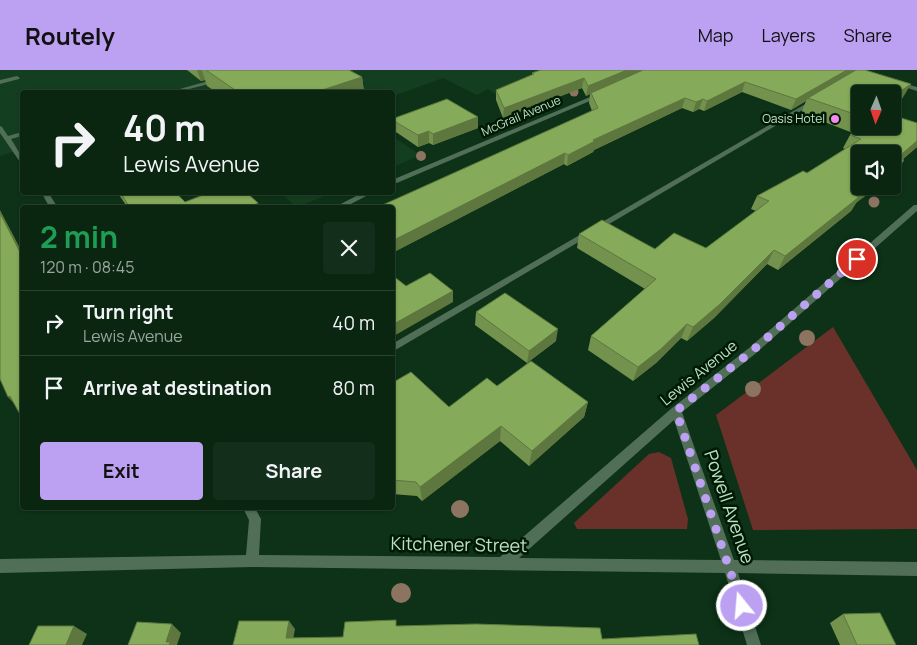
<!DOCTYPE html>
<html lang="en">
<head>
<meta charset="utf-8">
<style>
	body { margin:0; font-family:Manrope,sans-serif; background:#132e1a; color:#f1f3f6; height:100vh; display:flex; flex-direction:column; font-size:19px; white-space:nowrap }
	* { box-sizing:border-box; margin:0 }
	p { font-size:16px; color:#99a59f }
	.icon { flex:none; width:28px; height:28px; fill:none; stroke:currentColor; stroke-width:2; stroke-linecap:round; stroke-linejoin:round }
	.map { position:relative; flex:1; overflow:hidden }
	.side { position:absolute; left:20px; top:135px; width:375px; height:305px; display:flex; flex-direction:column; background:#0a2611; border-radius:5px; box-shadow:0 1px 4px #0004,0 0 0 1px #2a4331 }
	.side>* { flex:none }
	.hud { position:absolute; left:20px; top:20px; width:375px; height:105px; border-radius:5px; box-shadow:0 1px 4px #0004,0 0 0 1px #2a4331; background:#0a2611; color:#f1f3f6; overflow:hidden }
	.needle { width:32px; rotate:182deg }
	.controls { position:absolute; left:851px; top:15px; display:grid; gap:10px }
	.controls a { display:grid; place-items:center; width:50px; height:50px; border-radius:5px; background:#0a2611; box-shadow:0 1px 4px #0004,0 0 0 1px #2a4331; font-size:25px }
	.pin { position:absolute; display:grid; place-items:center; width:42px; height:42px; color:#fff; margin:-21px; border:2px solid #fff; border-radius:50%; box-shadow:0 1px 5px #0007 }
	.me { position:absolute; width:55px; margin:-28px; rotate:343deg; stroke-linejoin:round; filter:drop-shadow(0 0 4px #0008) }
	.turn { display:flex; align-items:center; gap:18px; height:105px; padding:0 20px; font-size:22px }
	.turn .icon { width:65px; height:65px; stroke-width:2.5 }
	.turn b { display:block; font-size:35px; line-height:42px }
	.round { display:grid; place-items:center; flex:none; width:52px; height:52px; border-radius:5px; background:#132e1a }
	.overview { display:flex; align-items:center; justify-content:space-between; height:85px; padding:0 20px }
	h1 { font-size:30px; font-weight:700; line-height:38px; color:#1e9e55 }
	.primary-button { display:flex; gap:10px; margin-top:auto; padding:10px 20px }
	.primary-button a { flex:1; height:58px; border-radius:5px; background:#bca0f2; color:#111; font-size:20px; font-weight:700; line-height:58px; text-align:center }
	.primary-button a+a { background:#132e1a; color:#f1f3f6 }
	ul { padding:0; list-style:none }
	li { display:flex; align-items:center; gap:15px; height:65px; padding:0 20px; border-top:1px solid #2a4331 }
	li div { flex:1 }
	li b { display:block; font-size:19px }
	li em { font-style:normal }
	header { display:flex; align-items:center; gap:30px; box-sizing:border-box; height:70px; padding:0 25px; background:#bca0f2; color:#111 }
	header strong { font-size:24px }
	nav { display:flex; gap:28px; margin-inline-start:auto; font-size:18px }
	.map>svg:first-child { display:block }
</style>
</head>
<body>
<header>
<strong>Routely</strong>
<nav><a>Map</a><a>Layers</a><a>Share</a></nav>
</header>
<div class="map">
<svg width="917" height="575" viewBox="0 0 917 575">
	<rect width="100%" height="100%" fill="#0d3217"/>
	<path fill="#143e20" d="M0,0h562l-66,25 -8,-6 -11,6 -34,-17 -50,18 -1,-4h-178l-3,-2 -7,2h-182v57l-22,7z
		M392,67h1l28,18 -28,12z
		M280,123h52l-35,14z"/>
	<path fill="#6a312a" d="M833,257l84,143v59l-164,1 -37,-115z
		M659,382l12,6 17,61 -1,10h-110l-3,-6 75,-69z"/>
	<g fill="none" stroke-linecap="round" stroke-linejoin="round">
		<path fill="#516f56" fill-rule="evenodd" d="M17,6l3,2 -1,1 -19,5v-4z
			M814,29l3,2 -1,1 -424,250v-8z"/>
		<path fill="#516f56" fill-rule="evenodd" d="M219,8l3,2 -1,1 -44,11h-8z
			M602,22l3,2 -1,1 -212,90v-5z
			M0,56l2,1 6,9 14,-4v4l-11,3 11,18v6l-2,-1 -20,-29z
			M41,122h7l10,16h-8z
			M364,122h10l-31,16h-10z
			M914,135h3v6l-162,143 -73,58 52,148 183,2v14l-179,-3 23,72h-14l-22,-72 -473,-6 -252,6v-14l246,-4 3,-35 -6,-12h12l6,11 -2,36 241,2 172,-149 77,-60zM674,350l47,140 -202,-2z"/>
		<path fill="#516f56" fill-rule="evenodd" d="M897,11l20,6v4l-22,-7v-2z"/>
	</g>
	<g fill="#8c7461">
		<circle cx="574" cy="22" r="4.5"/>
		<circle cx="421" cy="86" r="5"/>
		<circle cx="874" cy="132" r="5.5"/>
		<circle cx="807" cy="268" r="8"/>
		<circle cx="753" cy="319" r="8"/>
		<circle cx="460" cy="439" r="9"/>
		<circle cx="401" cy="523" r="10"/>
	</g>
	<path fill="#72924d" d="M187,0h162l13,7 2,15h-148l-9,-6 -2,-6 -4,1z
		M866,0l36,29 -42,-5v32h32l25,21 -15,13h2l-8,14 -4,2v-22l-36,49 -5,8 -73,59 -11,-6 -53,54 -27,23 -6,-3 -25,25 -23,18 -45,-31 3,-14 54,-47 -68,-41 2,-14 76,15 51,-1 50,-37 -5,-2 6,-13 50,-23 38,-24 -2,-1 7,-13 3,-2 -52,-20 5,-12 -15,9 -49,-18 -38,19 -5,-2 -6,3 -11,-4 -88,42 -1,2 -26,14 -3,-2 -172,89v-45l200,-97 -3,-8 1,-9 -4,2 -4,-8 -79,30 -7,-18v-10l36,-15v-2z
		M392,49l86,9 -45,17 -4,-2 -11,4 -25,-17z
		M117,122h58l10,10 74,6h-131z
		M476,242l80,29 -29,22 -52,-38z
		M392,313l57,24 48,-21 91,16 -4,15 -55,49 -29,-25 -78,60 -5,-5 -25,-2z
		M843,544l53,31h-56l-10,-22z"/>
	<path fill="#5d773e" d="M197,0h5l3,10 -4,1z
		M627,0h21l-57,23 -1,1 -4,2 2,-10z
		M847,0h9l-48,28 -2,3 -15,9 5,-11z
		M362,7l2,15h-48z
		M584,8l-2,10 -79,30 1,-10z
		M745,12l-3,10 -38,19 3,-10z
		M911,14l-9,15 -10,7v-9z
		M685,28l-3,10 -88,42 -1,2 -26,14 1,-11 25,-15z
		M703,29l-4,10 -6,3 3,-10z
		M478,47v11l-45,17v-11z
		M429,61v12l-11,4v-12z
		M917,71v6l-25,21 5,-10z
		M565,83l-1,11 -172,89v-12z
		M904,90l-8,14 -4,2v-7z
		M869,116h10l-23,17 -5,8 -73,59 7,-14 71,-60z
		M258,133l1,5h-11z
		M0,140l22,42v4l-22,-43z
		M774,180l-7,14 -53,54 -27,23 6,-14z
		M453,221v11l-61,35v-12z
		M687,254l-6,14 -25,25 -23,18 5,-14z
		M558,259l-2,12 -29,22 2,-12z
		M10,326l9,13 -11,-12z
		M588,332l-4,15 -55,49 3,-15z
		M501,356l-1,15 -78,60 -2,-14z
		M289,551l6,8 -3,16 -6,-7z
		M172,554l9,9 -4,12h-8l-3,-3z
		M74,556l13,8 -5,11h-16z"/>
	<path fill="#85aa59" stroke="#5d773e" d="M206,0h143l13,7 -46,15h-78z
		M541,0h86l-39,16 -4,-8 -80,30 -8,-18 38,-16 -2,-1z
		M643,0h204l-51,29 -51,-17 -38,19 -4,-2 -7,3 -11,-4 -92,42 2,1 -27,14 -3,-2 -173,88v-33h-16l222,-100 -7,-15z
		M856,0h9l46,14 -19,13v-3h-32v22l-52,-18z
		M447,29l31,18 -45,17 -4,-3 -11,4 -26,-15v-1z
		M892,45l25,8v18l-20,17 7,2 -12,9v-15h-32v32h9l-13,10 3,1 -74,59 -11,-6 -54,54 -27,23 -6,-3 -26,25 -23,18 -47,-31 65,-57 -77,-45 23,-14 53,29 19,-16 32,15 63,-47 -12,-5 46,-25 4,2 54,-34 -11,-4 11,-9h31z
		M120,122h55l10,10 26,-10h35l12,11 -10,5h-118z
		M0,143l22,43v162l-12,-22 -2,1 -8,-18z
		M430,203l23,18 -61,34v-50l14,11z
		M505,223l53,36 -29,22 -53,-39z
		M531,291l57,41 -56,49 -31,-25 -81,61 -4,-5 -24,-2v-97l19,-11 38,35 38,-29 10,8z
		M880,543l16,32h-39l-14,-31z
		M396,550v6l80,-2 124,4 2,11 94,-5 3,11h-466l6,-24h50l-3,17 57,-1 2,-15z
		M137,552l35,2 -6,18h4l-1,3h-41z
		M38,556h36l-8,19h-37z"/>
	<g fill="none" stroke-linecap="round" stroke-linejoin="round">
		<path stroke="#bca0f2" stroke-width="9" stroke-dasharray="0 16.2" d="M742,536l-66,-195 76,-60 105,-92"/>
	</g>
	<circle fill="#f589ef" stroke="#001905" stroke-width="2" cx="835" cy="49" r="5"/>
	<g text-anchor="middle" stroke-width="5" stroke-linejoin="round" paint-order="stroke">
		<g font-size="12" fill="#bde0c2" stroke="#001905">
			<text transform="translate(521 46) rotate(-23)" y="4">McGrail Avenue</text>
		</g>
		<g font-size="12" fill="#bde0c2" stroke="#001905" text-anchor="end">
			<text x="825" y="53">Oasis Hotel</text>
		</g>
		<g font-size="15" fill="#bde0c2" stroke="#001905">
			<text transform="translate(699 303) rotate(-39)" y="5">Lewis Avenue</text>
		</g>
		<g font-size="18" fill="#bde0c2" stroke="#001905">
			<text transform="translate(729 437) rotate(71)" y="6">Powell Avenue</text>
			<text transform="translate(459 475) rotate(1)" y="6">Kitchener Street</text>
		</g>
	</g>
</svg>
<div class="controls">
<a><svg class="needle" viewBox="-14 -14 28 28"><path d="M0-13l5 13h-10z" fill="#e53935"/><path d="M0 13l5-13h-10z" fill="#99a59f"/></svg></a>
<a><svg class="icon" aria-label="sound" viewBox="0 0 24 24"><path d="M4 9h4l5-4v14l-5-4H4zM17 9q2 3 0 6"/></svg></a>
</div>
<div class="pin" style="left:857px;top:189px;background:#d93025"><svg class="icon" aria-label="arrive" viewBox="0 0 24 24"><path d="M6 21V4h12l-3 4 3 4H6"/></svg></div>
<svg class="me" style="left:742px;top:536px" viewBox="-20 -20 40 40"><circle r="17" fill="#bca0f2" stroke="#fff" stroke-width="3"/><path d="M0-11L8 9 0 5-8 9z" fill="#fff"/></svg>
<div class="hud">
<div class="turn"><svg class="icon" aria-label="right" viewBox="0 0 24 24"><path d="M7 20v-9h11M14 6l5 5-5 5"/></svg><div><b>40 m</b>Lewis Avenue</div></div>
</div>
<section class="side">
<div class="overview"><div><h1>2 min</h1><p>120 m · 08:45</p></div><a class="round"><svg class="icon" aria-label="close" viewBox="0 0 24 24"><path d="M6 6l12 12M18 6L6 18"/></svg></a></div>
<ul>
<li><svg class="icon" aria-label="right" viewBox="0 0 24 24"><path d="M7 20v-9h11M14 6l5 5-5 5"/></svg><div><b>Turn right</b><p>Lewis Avenue</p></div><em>40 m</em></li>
<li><svg class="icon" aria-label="arrive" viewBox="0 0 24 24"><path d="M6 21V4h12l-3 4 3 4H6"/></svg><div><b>Arrive at destination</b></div><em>80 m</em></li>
</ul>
<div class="primary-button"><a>Exit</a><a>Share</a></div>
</section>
</div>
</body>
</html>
